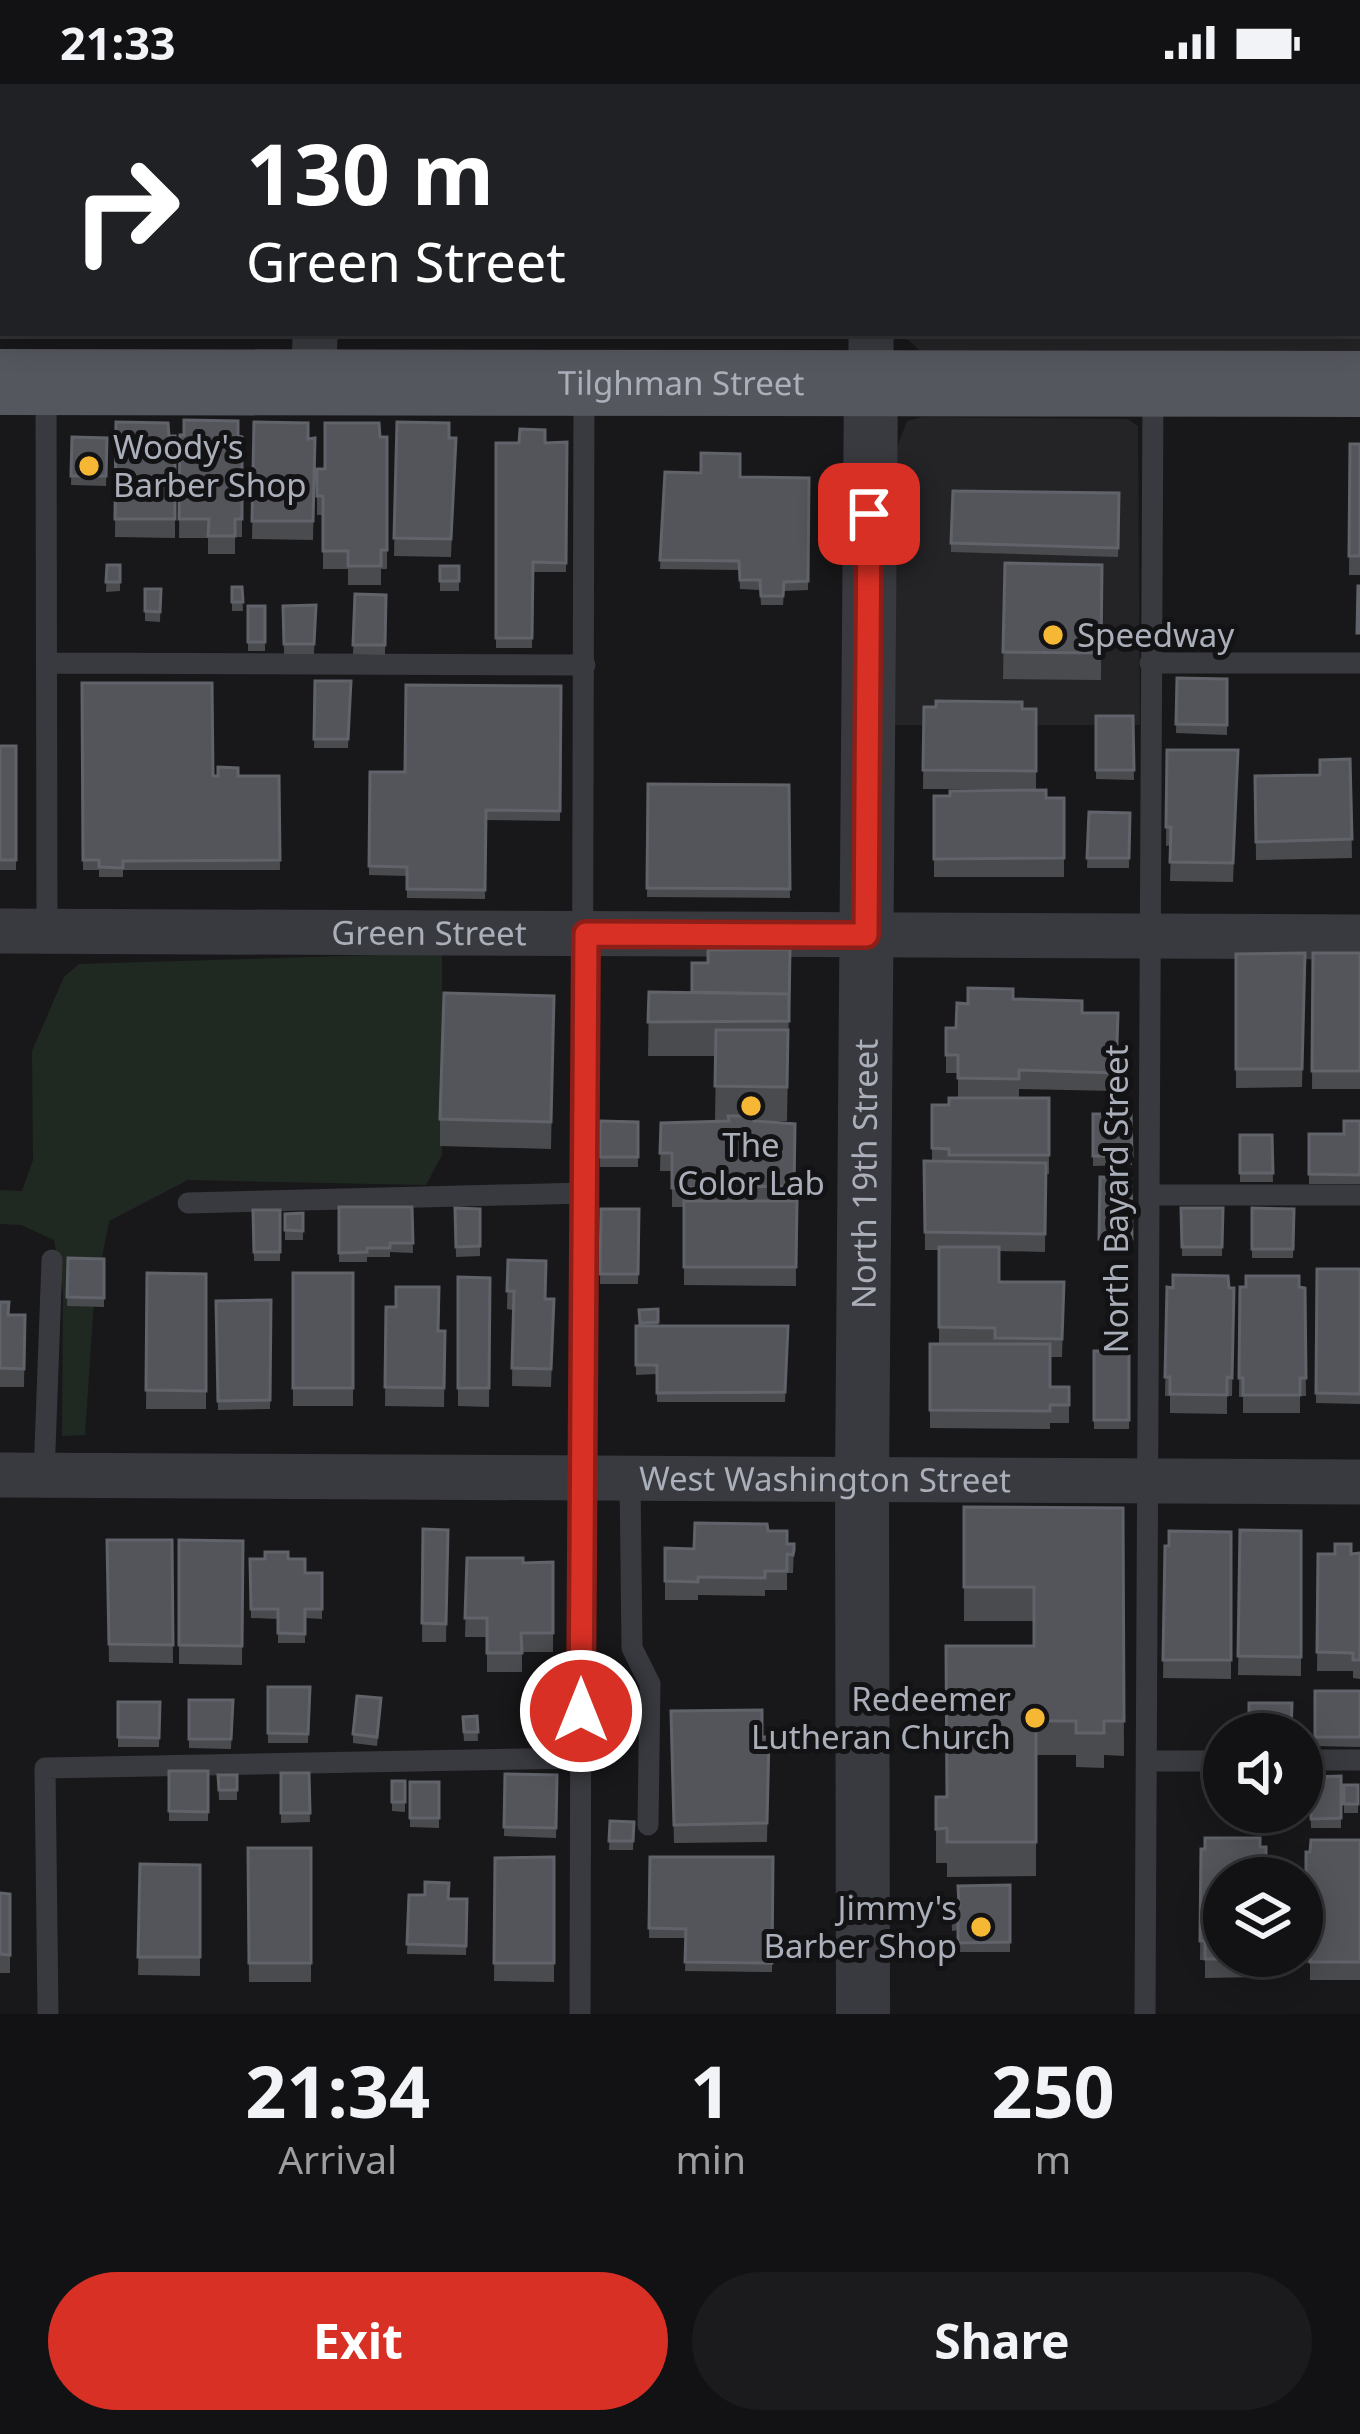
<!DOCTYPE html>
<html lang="en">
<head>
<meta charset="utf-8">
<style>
	body { margin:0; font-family:"Noto Sans",sans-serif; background:#1b1b1d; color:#f1f3f6; height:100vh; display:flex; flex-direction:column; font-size:45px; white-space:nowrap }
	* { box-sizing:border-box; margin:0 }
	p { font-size:39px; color:#9c9ea0 }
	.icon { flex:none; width:66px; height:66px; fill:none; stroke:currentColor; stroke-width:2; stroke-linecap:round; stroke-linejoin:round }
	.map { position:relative; height:1930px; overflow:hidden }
	.sheet { display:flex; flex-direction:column; background:#121214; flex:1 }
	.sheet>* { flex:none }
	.hud { position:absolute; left:0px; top:0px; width:1362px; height:252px; box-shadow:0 6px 30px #0003,0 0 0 3px #313234; background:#202124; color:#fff; overflow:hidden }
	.buttons { position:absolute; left:1203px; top:1629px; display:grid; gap:24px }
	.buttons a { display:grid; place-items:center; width:120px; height:120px; border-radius:50%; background:#121214; box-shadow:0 6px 30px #0003,0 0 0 3px #313234; font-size:60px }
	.pin { position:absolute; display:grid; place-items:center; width:102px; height:102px; color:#fff; margin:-51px; border-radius:24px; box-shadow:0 6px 18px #0006 }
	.me { position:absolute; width:132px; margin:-66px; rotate:0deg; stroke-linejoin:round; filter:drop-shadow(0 0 9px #0008) }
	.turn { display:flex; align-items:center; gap:42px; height:252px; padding:0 48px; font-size:54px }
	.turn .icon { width:156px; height:156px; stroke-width:2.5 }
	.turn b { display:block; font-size:84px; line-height:102px }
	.eta { display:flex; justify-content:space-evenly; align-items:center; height:204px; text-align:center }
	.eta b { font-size:72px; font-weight:700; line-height:84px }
	.primary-button { display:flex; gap:24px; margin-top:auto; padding:24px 48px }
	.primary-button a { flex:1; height:138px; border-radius:72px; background:#d93025; color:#fff; font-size:48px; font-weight:700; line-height:138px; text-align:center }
	.primary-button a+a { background:#1b1b1d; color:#f1f3f6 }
	.status { display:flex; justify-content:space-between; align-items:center; height:84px; padding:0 60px; background:#121214; direction:ltr }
	.status svg { height:33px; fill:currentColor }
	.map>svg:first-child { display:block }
</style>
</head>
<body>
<div class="status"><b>21:33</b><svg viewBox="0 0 49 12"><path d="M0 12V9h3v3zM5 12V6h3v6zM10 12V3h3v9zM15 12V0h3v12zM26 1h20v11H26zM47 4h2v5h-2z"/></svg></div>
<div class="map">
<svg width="1360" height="1930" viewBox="0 0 1360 1930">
	<rect width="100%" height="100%" fill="#18181a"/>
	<path fill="#242427" d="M1360,34v240l-439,-6 -20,-19h458z
		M922,333l206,2 10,7 2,299h-245l2,-278 10,-26z"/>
	<path fill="#202921" d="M442,869v202l-16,30 -238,-5 -79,41 -15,80 -9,134 -23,1 1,-145 -9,-51 -33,-15 -21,-1v-34l22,1 11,-31 -1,-109 32,-74 15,-13z"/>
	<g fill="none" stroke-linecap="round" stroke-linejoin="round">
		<path stroke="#393a3f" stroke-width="21" d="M393,0v3
			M725,0v3
			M1153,3v-3
			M0,10h3
			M1359,12h1
			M46,304l1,543
			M47,579l538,2
			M1150,579h210
			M1149,1111h211
			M188,1119l396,-10
			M44,1392l8,-216
			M630,1394l2,170 18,36 -2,141
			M1302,1676h58
			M1147,1677h77
			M48,1930l-3,-246 536,-10
			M580,1930l4,-1625
			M1145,1930l8,-1624"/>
		<g stroke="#393a3f" stroke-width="45">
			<path d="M871,0v3"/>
			<path d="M317,3v-3"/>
			<path d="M314,298l1,-49"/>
			<path d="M871,299v-50"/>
			<path id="s1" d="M0,847l1360,6"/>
			<path id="s2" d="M0,1391l1360,7"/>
		</g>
		<path stroke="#393a3f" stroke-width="54" id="s3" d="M863,1930l-1,-534 9,-1097"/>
		<path stroke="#55575e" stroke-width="66" id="s4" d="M0,298l1360,2"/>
	</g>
	<path fill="#494b4f" d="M1359,24l1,226h-61l60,-1z
		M0,77h3v170h-3z
		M116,338l59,14v102l-60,-1z
		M254,338l54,17 7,-1 -2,102 -61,-1z
		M397,338l59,16 -5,119 -57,-1z
		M180,351l62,2v100h-7v17h-27v-16h-29z
		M72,353l35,1 -1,48 -35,-1z
		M380,353h7v132h-6v16h-33v-16h-25v-54h-6v-46h8z
		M567,358l-1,130h-33l-1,76h-36v-205z
		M1350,360h10v131h-11z
		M665,388l75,5 69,1 -1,112 -24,1 -1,14h-22l-1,-15 -20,-1 -1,-19 -79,-1z
		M1119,409l-1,64 -167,-5v-9z
		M1005,479l97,2 -1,115 -98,-1z
		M107,481h13v26l-14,1z
		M440,482h19v25h-19z
		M232,503h10l1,24h-11z
		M145,505h16l-1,33 -15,-1z
		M355,510l31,1 -1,60 -32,-1z
		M316,521l-2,49h-30l-1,-48z
		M248,522h17v45h-17z
		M1177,594l50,1v56l-51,-2z
		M315,597h36l-3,67h-34z
		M82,599l131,93h66l1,94h-157v7h-24v-7h-16z
		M561,602l-1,135 -74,-1 -1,79 -78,-1v-22l-38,-1 1,-103h35z
		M924,623l112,2v80h-113z
		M1096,632h37l1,64 -38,-1z
		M0,662h16v124h-16z
		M1167,666h71l-5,132 -63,-1 1,-36 -5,1z
		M1350,675l2,99 -96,2 -1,-84 65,-1z
		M648,700l141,1 1,113 -143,-1z
		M934,712l130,2v79h-130z
		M1089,728l41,1 -1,55h-42z
		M790,865l-3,172h-33l41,3 1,162 -112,-1v-78h-12v-36h-12l1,-48 68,-3h-14l1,-64h-68l1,-64 43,1 16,-30z
		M1305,869l-3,134 -66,1v-134z
		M1313,869h47v136h-48z
		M554,912l-3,153 -111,-3v-27z
		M1013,915l69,14h36l-2,78 -97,-2v9h30v76h-3l-1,78 -46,-1v31h65l-2,75h-12v30h19v36h-19v6l-120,-1v-84h9v-94h-14l-1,-89 8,1v-57l86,-7 -60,-1v-24h-12v-45h10l12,-24z
		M1093,1030h38l1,51 -39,1z
		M600,1037l38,1v45h-38z
		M1360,1037v63h-51v-50h35z
		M1240,1051h32l1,47h-33z
		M1100,1093l31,1 1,71 -33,-1z
		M339,1123h73l1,46 -23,-1v5h-23v5h-28z
		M455,1124l25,1v47l-24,1z
		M1181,1124h42l-1,48h-40z
		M1252,1124l42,1 -1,49h-41z
		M601,1125h38l-1,75h-38z
		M253,1126h27v51h-26z
		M303,1129v27h-18v-26z
		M68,1174l36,1v48l-37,-1z
		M508,1176l38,39h8l-3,88 -39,-1 1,-76 -6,-1z
		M1317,1185h43v135l-44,-1z
		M147,1189l59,1v135h-60z
		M293,1189h60v133h-60z
		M458,1193l32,1 -1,129 -31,-1z
		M1167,1203l67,1 -2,108h-5v18l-57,-1v-17h-5z
		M1240,1203l65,1 1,108h-6v17h-57v-16h-4z
		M271,1216l-1,109 -52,1 -2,-109z
		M0,1218l9,13h16l-1,72h-24z
		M386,1223l52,24h7l-1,76 -59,-1z
		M658,1225v17h130l-3,76h-128v-28l-21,1v-49h4l-1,-16z
		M1094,1267h35v78h-35z
		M964,1423l159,1 1,248 -20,-1v13l-28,-1v-12h-40v121l-89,1v-14h-11v-66h11l87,-151v-25h-70z
		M423,1445l25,1 -2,112h-24z
		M1240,1446l61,1v145l-63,-1z
		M768,1447l19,13h7l-1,29h-6v17h-22v6l-67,-1v5h-33v-52l29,1z
		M1231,1448v147l-68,-1 2,-132z
		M107,1456h65l1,123 -64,-1z
		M179,1456l64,1 -1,124 -63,-1z
		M1360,1469v126l-7,-1v-7h-36l1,-117z
		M467,1474l56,5 30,-1v90h-31v20h-35v-35h-22z
		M250,1475h38l17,14h17v46l-17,-1v25h-27v-24l-27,-1z
		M268,1603h42l-2,56h-40z
		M1315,1607h45v56l-45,-1z
		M189,1616h44l-2,49 -42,-1z
		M160,1618l-1,45h-41v-10z
		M381,1624l-4,38 -24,-3v-9z
		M671,1627l91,26h7l-2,105 -93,1z
		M477,1632l1,25h-14l-1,-14z
		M169,1687h39v50h-39z
		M281,1689h28l1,49 -29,1z
		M505,1690l52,1 -1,63 -52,-2z
		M218,1691h19v25h-18z
		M1341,1692v52h-30l-1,-51z
		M392,1697h13v31l-13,-1z
		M410,1698h29v46l-29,-1z
		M1344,1701h14v28h-14z
		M610,1737l24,1 -1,28h-24z
		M1360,1756v140h-50v-18l-4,1v-111z
		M248,1764h63v134h-62z
		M1201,1765l23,107h42v4h-4l-1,17 -56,1v-18h-5z
		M554,1773v125l-60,-1 1,-123z
		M650,1773h123l-1,115 -87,-1 1,-33h-37z
		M140,1780l60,1v111l-62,-1z
		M1010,1801v67h-52v-22l-6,1 -1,-25h7z
		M0,1809l10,1v79h-10z
		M409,1811l58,4 -1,56 -59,-1z"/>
	<path fill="#54555b" stroke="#61636a" stroke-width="3" d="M402,0h242v3h-242z
		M1359,24h1v217h-1z
		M0,77h3v76h-3z
		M0,160h3v69h-3z
		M184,336l54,1v15l4,1v82h-7v17h-27l1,-17h-30l1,-84h4z
		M116,338l52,1 1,13h6v83h-60z
		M254,338l54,1v16l7,-1 -2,83h-61z
		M397,338l52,1v15h7l-5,101 -57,-1z
		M325,339h54l1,14h7v113h-6v16h-33v-15h-25v-55h-6v-27h8z
		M520,345l25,1v13l22,-1 -1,121 -33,-1 -1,76h-36v-195h23z
		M72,353l35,1 -1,38h-35z
		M1350,360h10v112h-11z
		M701,369l39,1v23l69,1 -1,103 -24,1 -1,14h-22l-1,-16h-20l-1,-19 -79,-1 5,-88 36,1z
		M953,407l166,2 -1,55 -167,-5z
		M1005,479l97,2 -1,88 -98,-1z
		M107,481h13v17h-14z
		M440,482h19v15h-19z
		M1358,502h2v47h-3z
		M232,503h10l1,15h-11z
		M145,505h16l-1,23 -15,-1z
		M355,510l31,1 -1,50h-32z
		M316,521l-2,39h-30l-1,-38z
		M248,522h17v36h-17z
		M1177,594l50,1v46l-51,-1z
		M315,597h36l-3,58h-34z
		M82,599h130l1,93h5v-9l20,1v8h41l1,84 -157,1v7l-24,-1v-7h-16z
		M406,601l155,1 -1,125 -74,-1 -1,80 -78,-1v-22l-38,-1 1,-94h35z
		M936,617l86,1v7h14v62l-113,-1 1,-63h12z
		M1096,632h37l1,54h-38z
		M0,662h16v114h-16z
		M1167,666h71l-5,113 -63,-1 1,-35h-5z
		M1350,675l2,80 -96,3 -1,-66 65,-1v-15z
		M648,700l141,1 1,104 -143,-1z
		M1046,706v8h18v60l-130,1v-63h16v-5z
		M1089,728l41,1 -1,45h-42z
		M790,865l-1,61v-16l-97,-2v-29h16v-13z
		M1305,869l-3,116h-66v-115z
		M1313,869h47v118h-48z
		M968,904l45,1v10l69,2v12h36l-2,60 -97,-3v9l-61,-1v-23h-12v-27h10l1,-25 11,1z
		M649,908l140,2v27l-141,1z
		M444,909l110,3 -3,126 -111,-3z
		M716,946h72l-1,57 -72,-1z
		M949,1014h100v57h-100v-6l-17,-1v-43h17z
		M1093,1030h38l1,42h-39z
		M728,1032h26v5l41,3 -1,62 -122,2v-35h-12l1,-30 68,-2z
		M600,1037l38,1v35h-38z
		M1344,1037h16v54l-51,-1v-40h35z
		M1240,1051h32l1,38h-33z
		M924,1077l122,2 -1,71 -120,-2z
		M1100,1093l31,1 1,61h-33z
		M684,1117h113l-1,66h-112z
		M339,1123h73l1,36h-23v5h-23v4l-28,1z
		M455,1124l25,1v37l-24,1z
		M1181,1124h42l-1,39h-40z
		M1252,1124l42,1 -1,40h-41z
		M601,1125h38l-1,65h-38z
		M253,1126h27v42h-26z
		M303,1129v18l-18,-1v-16z
		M939,1163h60v35h65l-2,57 -67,-1v-10l-56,-1z
		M68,1174l36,1v39l-37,-1z
		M508,1176l38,1 -1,38h9l-3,70 -39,-1 2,-77h-7z
		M1317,1185h43v125l-44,-1z
		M147,1189l59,1v117l-60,-1z
		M293,1189h60v115h-60z
		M1173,1191l55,1 1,12h5l-2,90 -5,-1v18l-57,-1v-17h-5l2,-90 6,1z
		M1246,1192h53v11l6,1 1,90h-6v17h-57v-17h-4l1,-91h6z
		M458,1193l32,1 -1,110h-31z
		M396,1203h43l-1,44h7l-1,57 -59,-1 1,-80h10z
		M271,1216l-1,100 -52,1 -2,-100z
		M0,1218h9l-1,13h17l-1,54 -24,-1z
		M658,1225v13l-18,1 -1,-13z
		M636,1242h152l-3,66 -128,1v-28h-21z
		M930,1260h120v43h19v18h-19v6l-120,-1z
		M1094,1267h35v69h-35z
		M964,1423l159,1 1,213h-20v12h-28v-12h-40v121h-89v-14l-11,1v-32h11l-1,-151h88v-59h-70z
		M695,1439l72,1 1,7h19v13h7v6l-1,5 -6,-1v17h-22v7l-67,-1v5l-33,-1v-33l29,1z
		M423,1445l25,1 -2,94 -24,-1z
		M1240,1446l61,1v126l-63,-1z
		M1169,1447l62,1v128h-68l2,-114h4z
		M107,1456h65l1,105 -64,-1z
		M179,1456l64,1 -1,105 -63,-1z
		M1335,1460h16v10l9,-1v107h-7v-7l-36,-1 1,-98h17z
		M265,1468h23v7h17v14h17v36h-17v25l-27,-1v-24h-27l-1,-50h15z
		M467,1474h56v5l30,-1v71h-32l1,20h-35v-35h-22z
		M268,1603h42l-2,47 -40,-1z
		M1315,1607h45v46h-45z
		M357,1612l24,2 -4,39 -24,-3z
		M189,1616h44l-2,39h-42z
		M118,1618h42l-1,36 -41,-1z
		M1249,1619h43l-1,31h-42z
		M762,1626v27h7l-2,86 -93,2 -3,-114z
		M477,1632l1,16h-14l-1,-15z
		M169,1687h39v41l-39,-1z
		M281,1689h28l1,40h-29z
		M505,1690l52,1 -1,53 -52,-1z
		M218,1691h19v15h-18z
		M1341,1692v42l-30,1 -1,-42z
		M392,1697h13v21h-13z
		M410,1698h29v36h-29z
		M1344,1701h14v19h-14z
		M610,1737l24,1 -1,19h-24z
		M1205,1754h55v9h6v31h-42v78h37v3h-56v-18h-5l1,-92h4z
		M1311,1756h49v122h-50l1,-18h-5v-92h4z
		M248,1764h63v115h-62z
		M554,1773v106h-60l1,-105z
		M650,1773h123l-1,106 -87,-1 1,-33 -37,-1z
		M140,1780l60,1v92h-62z
		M425,1798l24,1 -1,16h19l-1,47 -59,-2 2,-49h16z
		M1010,1801v57l-52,1v-22h-6l-1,-8v-7h8l-1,-20z
		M0,1809l10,1v61l-10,-1z"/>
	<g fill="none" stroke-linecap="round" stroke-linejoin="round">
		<g stroke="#8d1f18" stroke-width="30">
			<path id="route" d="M581,1627l5,-777 280,1 3,-421"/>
		</g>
		<use href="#route" stroke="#d93025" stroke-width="21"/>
	</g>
	<g fill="#f6b735" stroke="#131315" stroke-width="4.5">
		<circle cx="89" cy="382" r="12"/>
		<circle cx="1053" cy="551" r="12"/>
		<circle cx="751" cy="1022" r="12"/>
		<circle cx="1035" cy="1634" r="12"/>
		<circle cx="981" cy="1843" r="12"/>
	</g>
	<g text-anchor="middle" stroke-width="10" stroke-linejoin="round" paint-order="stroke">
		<g font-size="33" fill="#aaafba" stroke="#131315">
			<text dy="12" stroke="none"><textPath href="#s4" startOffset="681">Tilghman Street</textPath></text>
			<text dy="12" stroke="none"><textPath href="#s1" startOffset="429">Green Street</textPath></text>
			<text dy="12" stroke="none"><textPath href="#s3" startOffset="840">North 19th Street</textPath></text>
			<text transform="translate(1116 1115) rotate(-90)" y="12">North Bayard Street</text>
			<text dy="12" stroke="none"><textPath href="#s2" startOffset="825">West Washington Street</textPath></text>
		</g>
		<g font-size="33" fill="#aaafba" stroke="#131315" text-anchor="start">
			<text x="113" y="375">Woody's<tspan x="113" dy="38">Barber Shop</tspan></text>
			<text x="1077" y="563">Speedway</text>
			<text x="751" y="1073" text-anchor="middle">The<tspan x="751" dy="38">Color Lab</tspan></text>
			<text x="1011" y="1627" text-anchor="end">Redeemer<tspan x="1011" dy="38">Lutheran Church</tspan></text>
			<text x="957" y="1836" text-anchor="end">Jimmy's<tspan x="957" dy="38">Barber Shop</tspan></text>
		</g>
	</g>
</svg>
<div class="buttons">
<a><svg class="icon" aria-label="sound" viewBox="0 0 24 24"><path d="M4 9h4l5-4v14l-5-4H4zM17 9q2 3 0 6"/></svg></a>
<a><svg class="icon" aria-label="layers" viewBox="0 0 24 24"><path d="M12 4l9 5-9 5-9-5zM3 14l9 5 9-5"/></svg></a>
</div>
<div class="pin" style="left:869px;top:430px;background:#d93025"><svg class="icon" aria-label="arrive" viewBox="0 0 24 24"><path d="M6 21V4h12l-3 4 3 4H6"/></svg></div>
<svg class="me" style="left:581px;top:1627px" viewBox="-20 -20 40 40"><circle r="17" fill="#d93025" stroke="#fff" stroke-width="3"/><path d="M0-11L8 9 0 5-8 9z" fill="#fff"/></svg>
<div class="hud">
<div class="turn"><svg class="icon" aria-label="right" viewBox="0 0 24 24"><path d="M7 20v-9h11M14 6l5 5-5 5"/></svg><div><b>130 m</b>Green Street</div></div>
</div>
</div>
<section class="sheet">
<div class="eta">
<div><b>21:34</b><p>Arrival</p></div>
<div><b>1</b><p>min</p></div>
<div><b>250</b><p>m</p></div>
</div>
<div class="primary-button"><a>Exit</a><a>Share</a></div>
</section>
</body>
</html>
